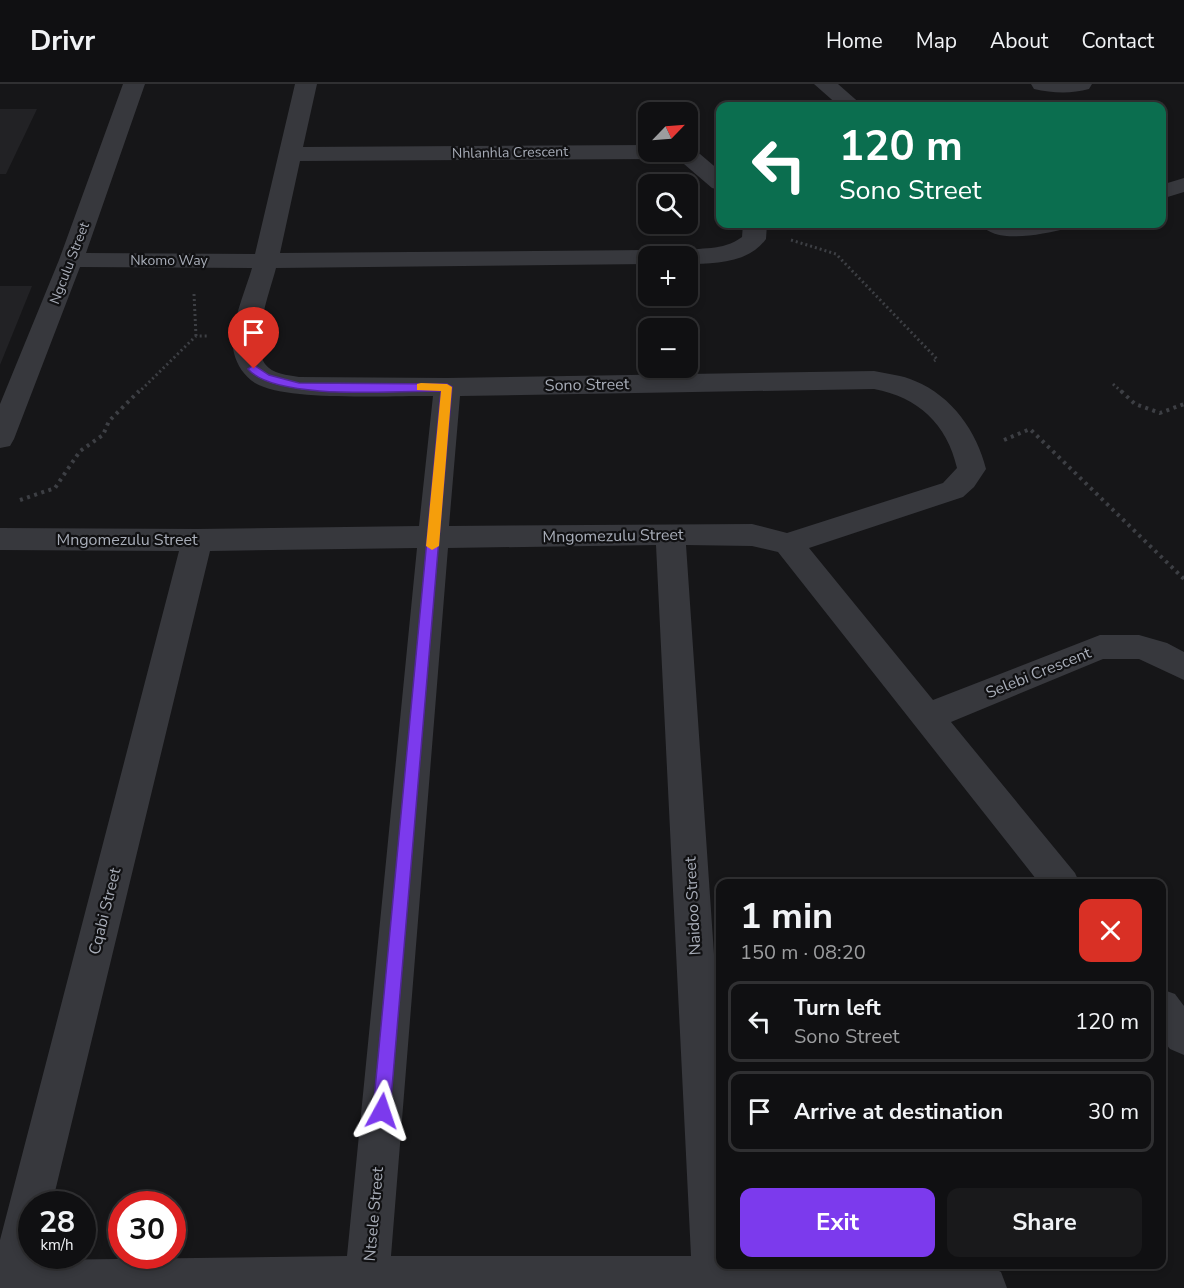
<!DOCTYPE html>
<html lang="en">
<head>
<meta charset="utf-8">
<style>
	body { margin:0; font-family:"Nunito Sans",sans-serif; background:#19191b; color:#f1f3f6; height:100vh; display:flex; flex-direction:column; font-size:22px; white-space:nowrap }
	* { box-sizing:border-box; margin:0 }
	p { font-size:20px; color:#9c9d9f }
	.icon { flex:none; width:33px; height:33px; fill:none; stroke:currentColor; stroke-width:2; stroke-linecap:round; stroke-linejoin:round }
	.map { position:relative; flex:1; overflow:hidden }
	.sheet { position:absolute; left:716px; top:795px; width:450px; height:390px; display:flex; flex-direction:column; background:#101012; border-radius:12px; box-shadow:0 3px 9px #0003,0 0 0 2px #303032 }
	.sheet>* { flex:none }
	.top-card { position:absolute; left:716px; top:18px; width:450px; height:126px; border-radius:12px; box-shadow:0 3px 9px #0003,0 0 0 2px #303032; background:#0b6e4f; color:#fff; overflow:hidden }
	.needle { width:39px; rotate:65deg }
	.fabs { position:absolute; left:638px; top:18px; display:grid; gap:12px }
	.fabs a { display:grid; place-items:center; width:60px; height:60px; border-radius:12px; background:#101012; box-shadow:0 3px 9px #0003,0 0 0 2px #303032; font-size:30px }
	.speed { position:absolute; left:18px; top:1107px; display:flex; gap:12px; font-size:30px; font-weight:700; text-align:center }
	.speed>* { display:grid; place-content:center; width:78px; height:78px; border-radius:50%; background:#101012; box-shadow:0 3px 9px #0003,0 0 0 2px #303032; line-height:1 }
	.speed small { font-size:15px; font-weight:400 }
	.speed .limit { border:9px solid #d22; background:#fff; color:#111 }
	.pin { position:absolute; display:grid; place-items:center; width:51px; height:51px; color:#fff; margin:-62px -26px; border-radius:50% 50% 50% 0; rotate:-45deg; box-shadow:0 0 6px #0007 }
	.pin .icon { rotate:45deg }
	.me { position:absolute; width:66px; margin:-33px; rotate:5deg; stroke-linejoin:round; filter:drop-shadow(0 0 4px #0008) }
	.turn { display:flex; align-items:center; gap:21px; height:126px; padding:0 24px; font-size:27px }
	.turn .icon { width:78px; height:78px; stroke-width:2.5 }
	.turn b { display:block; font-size:42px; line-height:51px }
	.round { display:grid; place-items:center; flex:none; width:63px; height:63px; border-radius:12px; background:#19191b }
	.summary { display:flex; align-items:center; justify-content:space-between; height:102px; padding:0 24px }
	h1 { font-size:36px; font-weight:700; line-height:45px }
	.cta { display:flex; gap:12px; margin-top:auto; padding:12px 24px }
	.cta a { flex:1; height:69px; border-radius:12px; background:#7c3aed; color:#fff; font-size:24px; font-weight:700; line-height:69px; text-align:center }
	.cta a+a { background:#19191b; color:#f1f3f6 }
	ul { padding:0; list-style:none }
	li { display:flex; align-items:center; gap:18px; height:81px; margin:0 12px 9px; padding:0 12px; border:3px solid #303032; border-radius:12px }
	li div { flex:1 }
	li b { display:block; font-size:22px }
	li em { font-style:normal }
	header { display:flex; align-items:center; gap:36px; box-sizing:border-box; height:84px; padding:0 30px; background:#101012; border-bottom:2px solid #303032 }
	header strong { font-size:28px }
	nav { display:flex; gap:33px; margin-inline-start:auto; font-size:21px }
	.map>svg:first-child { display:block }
</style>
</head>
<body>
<header>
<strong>Drivr</strong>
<nav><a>Home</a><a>Map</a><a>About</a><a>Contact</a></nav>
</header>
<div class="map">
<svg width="1184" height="1204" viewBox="0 0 1184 1204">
	<rect width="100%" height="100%" fill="#161618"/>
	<path fill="#222225" d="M0,25h37l-31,65h-6z
		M0,202h32l-32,79z"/>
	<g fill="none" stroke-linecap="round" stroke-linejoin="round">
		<path stroke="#3d3f44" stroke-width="3" stroke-dasharray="2 3" stroke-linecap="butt" d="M791,156l45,14 101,105 -3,2
			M194,210l2,42
			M1113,300l10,9
			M138,309l58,-57h13"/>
		<path stroke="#3d3f44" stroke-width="4" stroke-dasharray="3 4.5" stroke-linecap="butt" d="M1121,307l14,13 25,9 24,-9
			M1004,356l26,-11 154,150
			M20,416l35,-12 25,-37 23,-16 6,-14 30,-30"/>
		<path fill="#37383d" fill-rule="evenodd" d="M123,0h22l-59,169 169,1 40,-170h22l-14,63 345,-2v7l39,-1 13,3 20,17v19l-8,-2 -28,-24 -22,-5 -362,2 -20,92 368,-3 9,2 3,4h-12v8l-372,4c-6,24 -26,74 -11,96 7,10 23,11 34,13l148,1 427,-7c14,3 28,4 41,10 37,15 62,51 71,88l-12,18 -11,10 -154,51 124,152 167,-65h39l28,8 17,9v28l-45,-21h-36l-152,63 124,151 5,11h-40l-262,-332 -26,-6 -66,-1 34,497v222h266l15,8 6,16h-1007v-48l179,-689 -179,-1v-22l197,1 222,-3 14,-130c-41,-1 -147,6 -178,-13 -11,-7 -18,-18 -21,-30 -6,-23 11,-61 18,-85l-172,-1 -66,172 -4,7 -10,2v-44l59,-144zM874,305c44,8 73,35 83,79l-14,15 -156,50 -35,-9 -303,2 11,-130zM656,461l35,711h-300l57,-708zM417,464l-70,708 -308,4 1,-4h-8v-52h20l158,-653z
			M814,0h24l25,22h-24z
			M1031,0h61l-3,5c-18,5 -37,4 -55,0z
			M1184,94v14l-23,7v-14z
			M743,140h24l-1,15c-17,24 -52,25 -79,25v-8h-12l3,-4c23,-6 44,0 64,-15z
			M981,140h87l-3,5c-22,5 -70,16 -84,-5z
			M1161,905l14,5 9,12v49l-14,-6 -9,-11z"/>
	</g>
	<path fill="#7c3aed" stroke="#51269a" stroke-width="1.5" d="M254,281l15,10 30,8 148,1 5,3 -62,724 -2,5 -6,3 -6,-3 -3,-5 68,-720c-43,0 -166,10 -193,-22z"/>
	<path fill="#f59e0b" d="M421,299l26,1 5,3 -13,159 -7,4 -6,-4 15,-155 -24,-1v-6z"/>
	<g text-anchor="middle" stroke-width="4.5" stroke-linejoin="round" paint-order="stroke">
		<g font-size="14" fill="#a8adb8" stroke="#111113">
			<text transform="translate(510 68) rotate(-1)" y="5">Nhlanhla Crescent</text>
			<text x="169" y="181">Nkomo Way</text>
			<text transform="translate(69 179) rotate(-69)" y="5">Ngculu Street</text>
		</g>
		<g font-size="16" fill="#a8adb8" stroke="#111113">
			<text transform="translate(587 300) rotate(-1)" y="6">Sono Street</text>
			<text transform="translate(613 451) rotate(-1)" y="6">Mngomezulu Street</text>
			<text x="127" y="461">Mngomezulu Street</text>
			<text transform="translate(1038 588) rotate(-22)" y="6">Selebi Crescent</text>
			<text transform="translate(692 822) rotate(-93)" y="6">Naidoo Street</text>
			<text transform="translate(104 827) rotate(-76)" y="6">Cqabi Street</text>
			<text transform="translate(373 1130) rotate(-85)" y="6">Ntsele Street</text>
		</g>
	</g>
</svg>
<div class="fabs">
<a><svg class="needle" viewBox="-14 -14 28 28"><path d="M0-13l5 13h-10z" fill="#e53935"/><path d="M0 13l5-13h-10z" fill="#9c9d9f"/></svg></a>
<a><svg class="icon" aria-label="search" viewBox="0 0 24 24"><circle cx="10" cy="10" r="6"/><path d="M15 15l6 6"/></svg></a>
<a>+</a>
<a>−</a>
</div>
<div class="speed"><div>28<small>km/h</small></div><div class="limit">30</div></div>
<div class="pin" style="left:254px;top:285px;background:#d93025"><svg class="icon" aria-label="arrive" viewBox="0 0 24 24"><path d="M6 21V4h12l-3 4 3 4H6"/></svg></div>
<svg class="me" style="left:382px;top:1027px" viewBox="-20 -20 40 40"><path d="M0-17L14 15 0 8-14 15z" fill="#7c3aed" stroke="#fff" stroke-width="4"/></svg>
<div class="top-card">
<div class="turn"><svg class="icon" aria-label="left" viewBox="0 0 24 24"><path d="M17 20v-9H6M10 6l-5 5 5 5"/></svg><div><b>120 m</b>Sono Street</div></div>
</div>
<section class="sheet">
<div class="summary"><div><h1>1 min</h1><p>150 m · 08:20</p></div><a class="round" style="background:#d93025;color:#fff"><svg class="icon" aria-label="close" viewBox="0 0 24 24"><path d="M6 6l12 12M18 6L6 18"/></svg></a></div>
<ul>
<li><svg class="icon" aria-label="left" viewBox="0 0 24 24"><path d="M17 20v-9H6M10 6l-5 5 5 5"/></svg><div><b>Turn left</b><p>Sono Street</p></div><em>120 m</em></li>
<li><svg class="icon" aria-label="arrive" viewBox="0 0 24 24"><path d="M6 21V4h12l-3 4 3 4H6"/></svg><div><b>Arrive at destination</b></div><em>30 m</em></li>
</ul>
<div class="cta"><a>Exit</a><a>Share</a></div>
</section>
</div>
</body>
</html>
